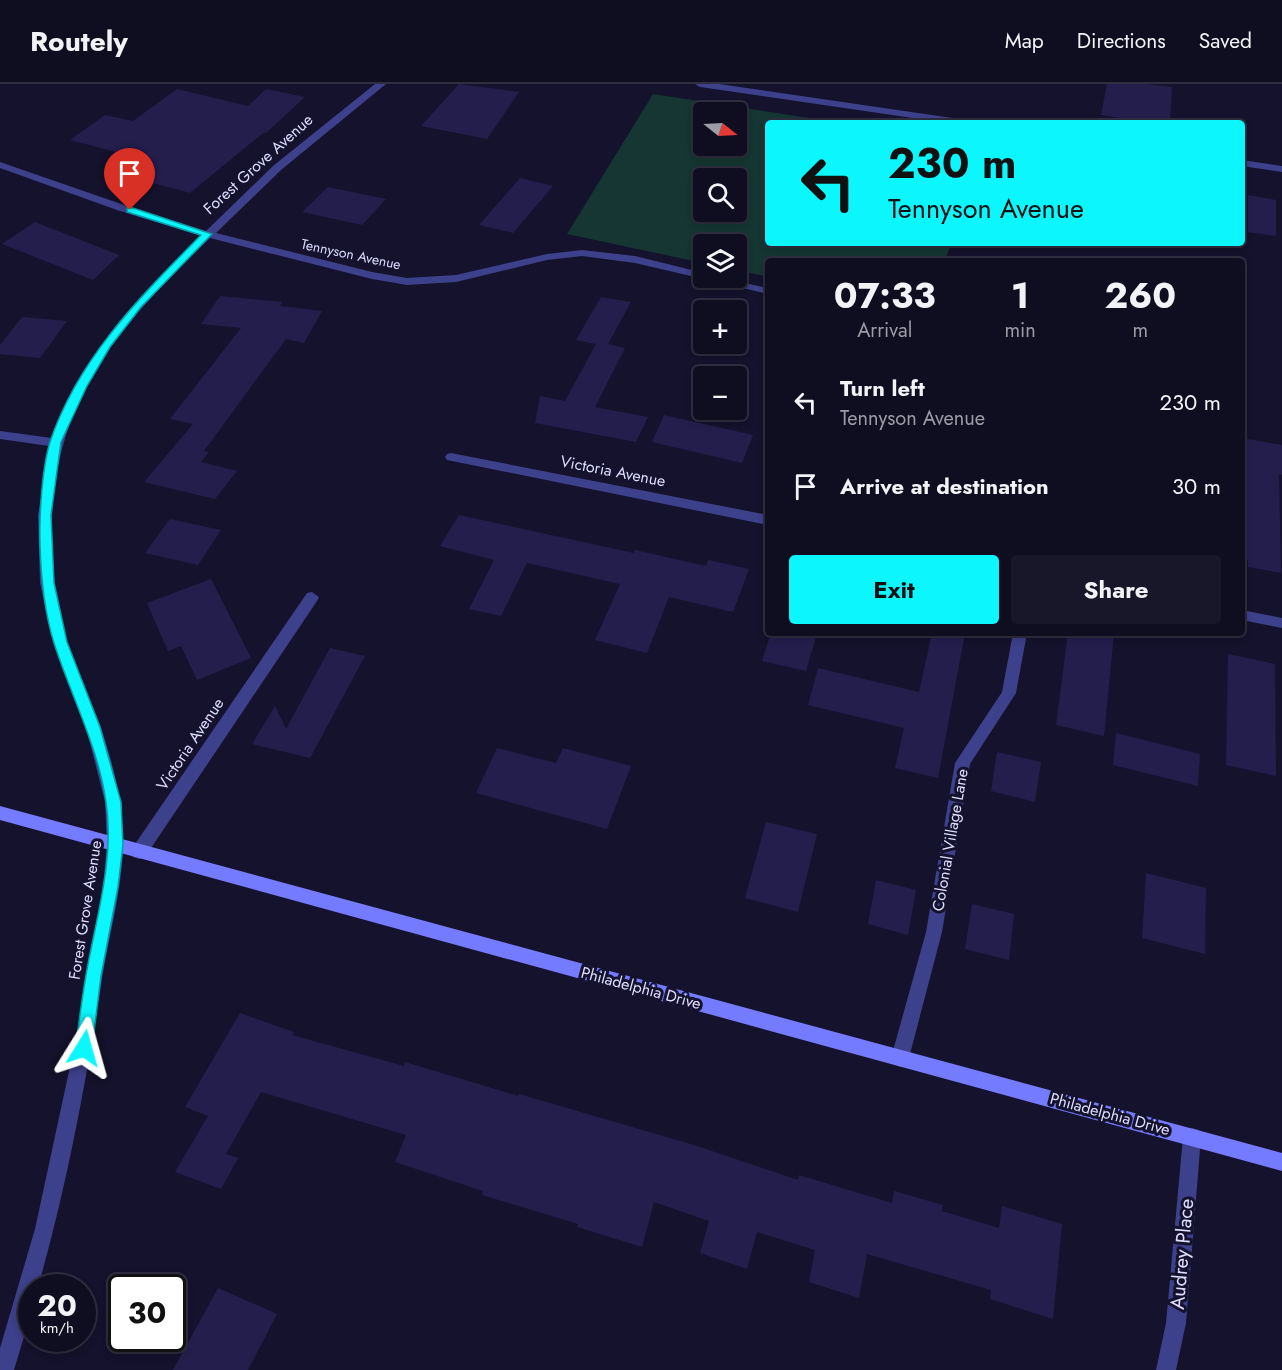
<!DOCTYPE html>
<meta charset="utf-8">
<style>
body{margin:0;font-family:Jost,sans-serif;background:#18172a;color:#f1f3f6;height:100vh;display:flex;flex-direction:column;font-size:22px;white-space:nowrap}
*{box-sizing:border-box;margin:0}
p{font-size:20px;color:#9b9ca5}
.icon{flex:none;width:33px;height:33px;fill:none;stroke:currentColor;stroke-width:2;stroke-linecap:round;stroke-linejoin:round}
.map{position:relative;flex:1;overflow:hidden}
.details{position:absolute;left:765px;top:174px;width:480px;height:378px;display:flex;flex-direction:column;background:#0f0e21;border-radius:6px;box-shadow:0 3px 9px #0003,0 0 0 2px #2f2e3f}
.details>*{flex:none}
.guide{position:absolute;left:765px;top:36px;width:480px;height:126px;border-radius:6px;box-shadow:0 3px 9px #0003,0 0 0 2px #2f2e3f;background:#0bf6fd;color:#111;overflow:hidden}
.needle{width:39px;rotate:108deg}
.controls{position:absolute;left:693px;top:18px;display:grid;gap:12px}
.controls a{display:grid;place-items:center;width:54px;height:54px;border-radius:6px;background:#0f0e21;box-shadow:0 3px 9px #0003,0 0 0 2px #2f2e3f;font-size:30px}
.speed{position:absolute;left:18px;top:1190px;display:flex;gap:12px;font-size:30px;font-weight:700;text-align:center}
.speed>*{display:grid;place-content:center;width:78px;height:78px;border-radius:50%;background:#0f0e21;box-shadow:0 3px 9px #0003,0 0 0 2px #2f2e3f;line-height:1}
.speed small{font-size:15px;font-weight:400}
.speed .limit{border:3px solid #111;border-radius:9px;background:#fff;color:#111}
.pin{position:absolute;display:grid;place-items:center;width:51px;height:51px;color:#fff;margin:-62px -26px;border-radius:50% 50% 50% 0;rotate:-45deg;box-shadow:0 0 6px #0007}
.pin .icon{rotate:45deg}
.me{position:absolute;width:66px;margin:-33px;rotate:8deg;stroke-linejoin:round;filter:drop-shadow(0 0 4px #0008)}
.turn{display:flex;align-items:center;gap:21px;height:126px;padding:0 24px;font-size:27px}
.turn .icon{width:78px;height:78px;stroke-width:2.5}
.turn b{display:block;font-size:42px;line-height:51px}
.eta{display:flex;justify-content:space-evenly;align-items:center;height:102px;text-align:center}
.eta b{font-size:36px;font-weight:700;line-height:42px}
.button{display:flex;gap:12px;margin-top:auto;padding:12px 24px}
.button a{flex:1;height:69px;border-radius:6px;background:#0bf6fd;color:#111;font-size:24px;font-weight:700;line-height:69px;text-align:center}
.button a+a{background:#18172a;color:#f1f3f6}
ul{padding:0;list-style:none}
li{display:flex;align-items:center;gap:18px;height:84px;padding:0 24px}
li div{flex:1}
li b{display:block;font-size:22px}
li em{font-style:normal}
header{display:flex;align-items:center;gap:36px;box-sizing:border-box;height:84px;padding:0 30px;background:#0f0e21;border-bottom:2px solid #2f2e3f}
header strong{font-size:28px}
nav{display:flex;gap:33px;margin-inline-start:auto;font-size:21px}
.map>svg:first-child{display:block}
</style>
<header>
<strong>Routely</strong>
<nav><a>Map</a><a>Directions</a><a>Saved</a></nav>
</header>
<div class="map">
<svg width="1282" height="1286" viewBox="0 0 1282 1286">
<rect width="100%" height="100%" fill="#14122c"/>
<!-- green -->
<path fill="#153632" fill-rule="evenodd" d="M 653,10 L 842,39 L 768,39 L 768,159 L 951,159 L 945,177 L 768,177 L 768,193 L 737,186 L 736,160 L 704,160 L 703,179 L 567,150 ZM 704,28 L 736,28 L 736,62 L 704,62 ZM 736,94 L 736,128 L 704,128 L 704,94 Z"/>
<!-- building -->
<g fill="#241e4d">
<polygon points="459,0 519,8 487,55 421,42"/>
<polygon points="1107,0 1146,0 1172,3 1170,39 1152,39 1101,31"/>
<polygon points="177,5 248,22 266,5 305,13 266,49 263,49 190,109 131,93 151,77 70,56 105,31 133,37"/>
<polygon points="520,94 553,102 513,149 479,141"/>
<polygon points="328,103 386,115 362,141 302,128"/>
<polygon points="1248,111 1276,116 1276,152 1248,148"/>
<polygon points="35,138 119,171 93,196 2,160"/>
<polygon points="220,212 282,218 280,222 322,227 304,259 286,255 204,367 209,368 201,378 237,387 215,415 144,398 193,340 170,335 241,244 201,240"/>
<polygon points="601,213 631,218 608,260 625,264 595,323 648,333 636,358 535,339 540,312 565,317 596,260 576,256"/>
<polygon points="22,233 67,237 40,274 0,270 0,261"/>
<polygon points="664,331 753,351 742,379 652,358"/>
<polygon points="1242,354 1282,361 1282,391 1279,390 1281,489 1248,483 1248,476 1242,475"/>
<polygon points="459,431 634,469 635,466 706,482 708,476 749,485 733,528 669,513 647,569 595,556 620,500 527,479 501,532 469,525 494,476 440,462"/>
<polygon points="170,435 221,446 198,481 145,469"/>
<polygon points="211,495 251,574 197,596 181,562 168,567 147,519"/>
<polygon points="771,549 817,549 806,587 762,577"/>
<polygon points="932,549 965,549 938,694 895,684 904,644 808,621 818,584 919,608"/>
<polygon points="1068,549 1114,549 1104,652 1056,641"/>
<polygon points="330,564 365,572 310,674 252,660 275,622 286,645"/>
<polygon points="1228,570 1275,580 1276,692 1226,681"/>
<polygon points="1116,649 1200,670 1198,702 1113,681"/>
<polygon points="497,664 556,679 563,664 631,682 607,745 476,709"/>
<polygon points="997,668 1041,678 1035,718 991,707"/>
<polygon points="766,738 817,750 798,828 745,814"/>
<polygon points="1146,789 1206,804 1205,870 1142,854"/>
<polygon points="876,796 916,806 908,851 868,840"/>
<polygon points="972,820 1014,830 1009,876 965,865"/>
<polygon points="240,929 294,948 292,951 404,982 405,978 518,1012 519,1010 694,1061 798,1096 799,1091 892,1119 894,1107 943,1121 942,1127 999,1144 1002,1122 1062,1140 1053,1235 990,1215 991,1206 867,1170 859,1214 809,1198 815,1166 757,1148 747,1185 700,1169 709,1137 654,1118 642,1163 577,1143 578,1140 482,1111 483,1107 395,1078 406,1051 261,1008 226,1070 238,1074 221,1105 175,1088 208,1032 185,1023"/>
<polygon points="218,1204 277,1230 248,1286 173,1286"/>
</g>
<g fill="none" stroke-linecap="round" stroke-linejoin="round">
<!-- lane -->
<g fill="#3d408a" fill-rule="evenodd">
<polygon points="312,508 319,513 317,517 145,773 139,775 133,773 131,768 133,763 307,509"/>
<polygon points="1013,549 1027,549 1016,609 970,680 942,848 909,974 906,980 900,983 894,980 891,974 926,848 955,679 1002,608"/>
</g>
<!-- street -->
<g fill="#3d408a" fill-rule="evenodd">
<path d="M 375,0 L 386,0 L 281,86 L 216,149 L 372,188 L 407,194 L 456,191 L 547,170 L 582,166 L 635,172 L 704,189 L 704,194 L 722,194 L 768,204 L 768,210 L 635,179 L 582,172 L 547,176 L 456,198 L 407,201 L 372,195 L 210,154 C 165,198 118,244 88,300 C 45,377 43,474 67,557 C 75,586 90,613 100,641 C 113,679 124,721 123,762 C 122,807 109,851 102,895 C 86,998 67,1102 38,1203 L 32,1203 L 32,1226 L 14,1286 L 0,1286 L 0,1264 L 35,1145 L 74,964 L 103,803 L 107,761 L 105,718 L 86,643 L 53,558 L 40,499 L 38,431 L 49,362 L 0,355 L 0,347 L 52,354 C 60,336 66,316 76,299 C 109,243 154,197 201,152 L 117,126 L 0,84 L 0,78 L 124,121 L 206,147 L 273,82 Z"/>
<polygon points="695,0 719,0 966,36 971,39 947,39 700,3"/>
<polygon points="1242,76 1282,82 1282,88 1242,82"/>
<polygon points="451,369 768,431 768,441 447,376 445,373 447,370"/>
<polygon points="1242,526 1282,534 1282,544 1242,536"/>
<polygon points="1192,1044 1199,1046 1201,1053 1186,1239 1176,1286 1156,1286 1166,1239 1183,1053 1185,1046"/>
</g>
<!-- secondary -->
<polygon fill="#757bfe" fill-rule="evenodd" points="0,722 1282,1069 1282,1087 0,736"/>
</g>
<!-- route -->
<path fill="#0bf6fd" stroke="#07a0a4" stroke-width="1.5" d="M 127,124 L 133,124 L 212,150 L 141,223 L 110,263 L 87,302 L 61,358 L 51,431 L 54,499 L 67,558 L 100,643 L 121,718 L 123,761 L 118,803 L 101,892 L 92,964 L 89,970 L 84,972 L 78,970 L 75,964 C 80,934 83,904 89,875 C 99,824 114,770 106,718 C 98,662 71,612 54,559 C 44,527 41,494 40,461 C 39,433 42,384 50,358 C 78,274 141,212 201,151 L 127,128 Z"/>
<g text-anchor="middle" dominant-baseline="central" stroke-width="6" stroke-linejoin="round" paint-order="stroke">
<!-- far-street labels -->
<g font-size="14" fill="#deddff" stroke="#14122c">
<text transform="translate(351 170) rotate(12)">Tennyson Avenue</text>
</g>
<!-- street labels -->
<g font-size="16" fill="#deddff" stroke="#14122c">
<text transform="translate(258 80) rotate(-42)">Forest Grove Avenue</text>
<text transform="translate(613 387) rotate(11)">Victoria Avenue</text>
<text transform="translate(190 660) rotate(-56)">Victoria Avenue</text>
<text transform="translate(950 756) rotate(-80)">Colonial Village Lane</text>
<text transform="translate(85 826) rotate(-81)">Forest Grove Avenue</text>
<text transform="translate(641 904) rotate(15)">Philadelphia Drive</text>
<text transform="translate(1110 1030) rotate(15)">Philadelphia Drive</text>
</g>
<!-- near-street labels -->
<g font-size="20" fill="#deddff" stroke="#14122c">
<text transform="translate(1182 1170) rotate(-85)">Audrey Place</text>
</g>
</g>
</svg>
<div class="controls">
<a><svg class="needle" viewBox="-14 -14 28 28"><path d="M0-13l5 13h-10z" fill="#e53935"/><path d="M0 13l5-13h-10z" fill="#9b9ca5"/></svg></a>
<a><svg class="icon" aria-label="search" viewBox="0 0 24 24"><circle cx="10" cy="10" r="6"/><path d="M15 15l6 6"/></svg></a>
<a><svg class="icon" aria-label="layers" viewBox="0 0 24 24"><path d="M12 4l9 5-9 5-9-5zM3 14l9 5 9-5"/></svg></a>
<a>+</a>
<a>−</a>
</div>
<div class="speed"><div>20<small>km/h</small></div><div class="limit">30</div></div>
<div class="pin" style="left:130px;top:126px;background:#d93025"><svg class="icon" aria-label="arrive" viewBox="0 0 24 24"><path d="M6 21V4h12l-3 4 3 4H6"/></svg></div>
<svg class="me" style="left:84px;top:964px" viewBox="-20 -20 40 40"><path d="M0-17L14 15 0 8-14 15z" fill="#0bf6fd" stroke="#fff" stroke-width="4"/></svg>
<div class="guide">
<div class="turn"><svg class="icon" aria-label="left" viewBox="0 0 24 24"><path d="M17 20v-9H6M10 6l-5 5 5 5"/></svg><div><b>230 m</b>Tennyson Avenue</div></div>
</div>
<section class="details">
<div class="eta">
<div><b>07:33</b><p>Arrival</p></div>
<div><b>1</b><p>min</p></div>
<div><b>260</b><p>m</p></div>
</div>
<ul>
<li><svg class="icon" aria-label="left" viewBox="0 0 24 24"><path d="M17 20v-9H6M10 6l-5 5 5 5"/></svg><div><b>Turn left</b><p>Tennyson Avenue</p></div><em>230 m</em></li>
<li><svg class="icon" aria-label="arrive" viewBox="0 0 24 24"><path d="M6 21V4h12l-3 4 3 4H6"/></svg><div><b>Arrive at destination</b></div><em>30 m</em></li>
</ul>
<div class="button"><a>Exit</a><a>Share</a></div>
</section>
</div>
